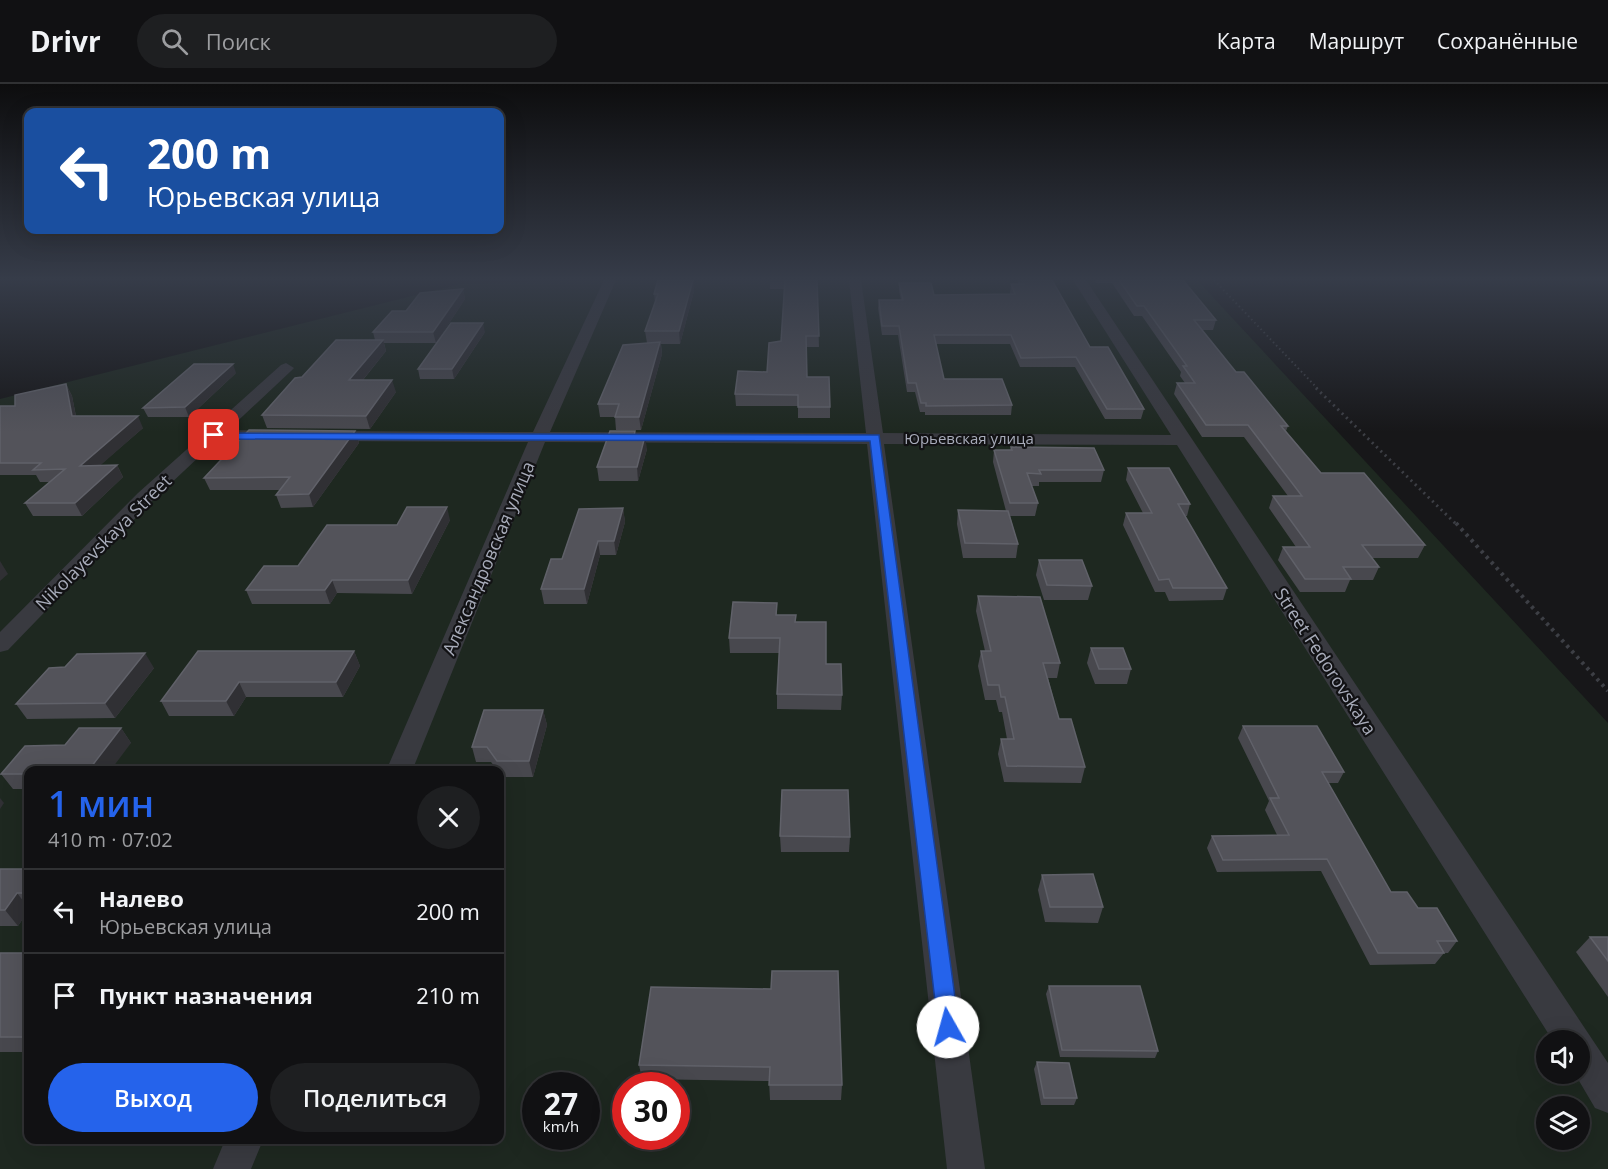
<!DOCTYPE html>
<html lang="ru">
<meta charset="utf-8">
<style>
body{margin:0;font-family:"Open Sans",sans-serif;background:#1e1f21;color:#f1f3f6;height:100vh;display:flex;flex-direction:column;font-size:22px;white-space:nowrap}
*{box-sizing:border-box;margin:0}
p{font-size:20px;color:#9c9da0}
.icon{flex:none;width:33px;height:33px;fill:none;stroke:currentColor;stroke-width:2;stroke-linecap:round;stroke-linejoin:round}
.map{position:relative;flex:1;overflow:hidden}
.drawer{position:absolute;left:24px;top:682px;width:480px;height:378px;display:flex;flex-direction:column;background:#111113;border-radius:12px;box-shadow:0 6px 24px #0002,0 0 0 2px #303133}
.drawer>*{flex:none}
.top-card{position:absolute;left:24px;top:24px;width:480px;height:126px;border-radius:12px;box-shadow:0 6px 24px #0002,0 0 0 2px #303133;background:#1a4fa0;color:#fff;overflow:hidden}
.buttons{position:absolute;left:1536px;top:946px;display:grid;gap:12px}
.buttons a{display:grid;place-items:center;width:54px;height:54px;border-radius:50%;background:#111113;box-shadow:0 6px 24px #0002,0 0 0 2px #303133;font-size:30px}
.speed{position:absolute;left:522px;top:988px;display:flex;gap:12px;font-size:30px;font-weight:700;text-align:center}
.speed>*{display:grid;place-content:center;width:78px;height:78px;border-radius:50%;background:#111113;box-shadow:0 6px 24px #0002,0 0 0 2px #303133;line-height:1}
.speed small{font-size:15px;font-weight:400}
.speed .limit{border:9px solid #d22;background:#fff;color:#111}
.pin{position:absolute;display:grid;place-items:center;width:51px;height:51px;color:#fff;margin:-26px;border-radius:12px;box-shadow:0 3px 9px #0006}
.me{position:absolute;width:66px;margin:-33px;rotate:353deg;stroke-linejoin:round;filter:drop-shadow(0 0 4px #0008)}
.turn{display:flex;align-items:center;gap:21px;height:126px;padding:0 24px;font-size:27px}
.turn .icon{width:78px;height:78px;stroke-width:2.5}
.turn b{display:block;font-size:42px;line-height:51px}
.round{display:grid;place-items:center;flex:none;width:63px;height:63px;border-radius:32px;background:#1e1f21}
.overview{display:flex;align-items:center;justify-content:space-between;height:102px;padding:0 24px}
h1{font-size:36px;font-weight:600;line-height:45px;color:#2563eb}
.cta{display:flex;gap:12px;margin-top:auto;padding:12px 24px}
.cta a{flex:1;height:69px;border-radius:36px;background:#2563eb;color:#fff;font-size:24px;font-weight:600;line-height:69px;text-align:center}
.cta a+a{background:#1e1f21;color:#f1f3f6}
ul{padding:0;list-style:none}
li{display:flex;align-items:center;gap:18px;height:84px;padding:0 24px;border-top:2px solid #303133}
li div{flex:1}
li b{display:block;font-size:22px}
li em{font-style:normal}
header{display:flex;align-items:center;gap:36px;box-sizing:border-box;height:84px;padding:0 30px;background:#111113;border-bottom:2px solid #303133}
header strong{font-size:28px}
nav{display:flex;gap:33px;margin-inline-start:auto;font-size:21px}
.search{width:420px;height:54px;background:#1e1f21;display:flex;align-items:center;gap:15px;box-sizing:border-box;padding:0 21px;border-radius:33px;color:#9c9da0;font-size:22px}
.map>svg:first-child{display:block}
</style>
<header>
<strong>Drivr</strong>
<div class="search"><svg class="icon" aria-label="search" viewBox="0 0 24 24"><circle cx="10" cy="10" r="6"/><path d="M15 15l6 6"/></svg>Поиск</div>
<nav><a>Карта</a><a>Маршрут</a><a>Сохранённые</a></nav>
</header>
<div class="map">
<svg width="1608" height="1085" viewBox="0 0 1608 1085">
<rect width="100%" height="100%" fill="#171719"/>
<!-- green -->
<path fill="#1e2820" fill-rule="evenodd" d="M 598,196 L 1197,196 L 1608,639 L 1608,1085 L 0,1085 L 0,315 L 460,200 ZM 28,687 L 500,687 L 500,1056 L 28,1056 ZM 1546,957 L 1580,957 L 1580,990 L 1546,990 ZM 536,1002 L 586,1002 L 586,1053 L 536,1053 ZM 626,1002 L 676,1002 L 676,1053 L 626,1053 ZM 1546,1023 L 1580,1023 L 1580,1056 L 1546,1056 Z"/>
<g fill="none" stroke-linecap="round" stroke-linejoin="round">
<!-- path-far2 -->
<polyline stroke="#3d3f45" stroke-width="2" stroke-dasharray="1.5 3" stroke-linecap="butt" points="1214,196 1318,305"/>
<!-- path-far1 -->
<polyline stroke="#3d3f45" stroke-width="3" stroke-dasharray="2 4" stroke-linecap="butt" points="1316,304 1457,441"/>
<!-- path -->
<polyline stroke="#3d3f45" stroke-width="4" stroke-dasharray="3 4.5" stroke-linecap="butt" points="1456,439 1608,607"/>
<!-- street -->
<g fill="#393a40" fill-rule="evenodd">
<polygon points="604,196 616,196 550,348 866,349 849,196 861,196 883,349 1171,351 1073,196 1086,196 1608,979 1608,1029 1595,1024 1575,990 1580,990 1580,957 1553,957 1177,361 884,360 985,1085 947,1085 867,360 545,358 412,687 386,687 528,358 327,357 319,352 327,347 533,348"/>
<polygon points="286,279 294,284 291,287 228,346 276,347 284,352 282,356 217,356 152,417 8,566 0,568 0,548 138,409 281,281"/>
<polygon points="225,1056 263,1056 251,1085 213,1085"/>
</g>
</g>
<!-- wall -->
<g fill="#48484e">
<polygon points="770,196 817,196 819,263 806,263 807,293 830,323 830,334 798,334 798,322 736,322 735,310 767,288 781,257 784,205 770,205"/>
<polygon points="1017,196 1052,196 1090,263 1144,325 1141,335 1105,335 1075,283 1020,283 1010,260 936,260 944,295 1012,321 1011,331 925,331 925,328 920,328 915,308 907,308 898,251 882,251 878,224 879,216 901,216 899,207 899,199 934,211 1010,210 1010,209 1011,200 1019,200"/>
<polygon points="1095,196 1183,196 1216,236 1213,246 1202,246 1236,288 1288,342 1286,347 1321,389 1425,461 1418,474 1372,474 1379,483 1373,496 1350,496 1345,508 1300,508 1278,476 1283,463 1296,463 1269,424 1273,412 1288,412 1244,353 1202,353 1174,310 1177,299 1185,299 1180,292 1181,288 1142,232 1134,232 1112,199 1096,199"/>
<polygon points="463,205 465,215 436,259 384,259 386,267 363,296 396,308 370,345 267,344 262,331 375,256 373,248 406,227"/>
<polygon points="694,207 680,260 661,260 662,270 641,346 616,346 615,333 600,333 598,320 647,259 645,247 655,219 654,210"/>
<polygon points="485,248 454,295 420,295 418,285"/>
<polygon points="236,289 189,333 148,333 143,324"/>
<polygon points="66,300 72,312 76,332 143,344 100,381 117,381 123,393 82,432 33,432 25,419 51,398 40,398 36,391 0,391 0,322 15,322"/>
<polygon points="355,347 359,359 313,423 281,424 276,411 280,406 210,406 204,394"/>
<polygon points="636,352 647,365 638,397 599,397 597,383"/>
<polygon points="1011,363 1104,386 1101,398 1039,398 1039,402 1031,402 1038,419 1035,432 1010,432 1018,460 1016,474 963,474 957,440 958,426 1006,427 993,378 994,366 1010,366"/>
<polygon points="1128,384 1190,420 1187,432 1185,432 1227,504 1223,516 1169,517 1165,508 1155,508 1123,441 1126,429 1143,429 1126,396"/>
<polygon points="623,424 625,438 616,471 600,471 587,520 544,520 541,505 562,475"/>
<polygon points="450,436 412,510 337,509 330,520 252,520 246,506 298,482 397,441"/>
<polygon points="1039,476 1092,502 1088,516 1044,516 1036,491"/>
<polygon points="978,512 1060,579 1057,594 1048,594 1059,635 1085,683 1081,699 1004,698 998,670 1001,655 1007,655 1002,628 999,628 996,616 985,616 978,582 981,567 985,567 976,527"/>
<polygon points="777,519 777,531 796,538 826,580 842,611 841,626 777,625 777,610 779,569 730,569 729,554"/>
<polygon points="1091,564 1131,585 1127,600 1095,600 1087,579"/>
<polygon points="354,567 360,582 343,613 246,613 234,632 169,632 161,617"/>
<polygon points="65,583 154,584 115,634 27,635 16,620"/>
<polygon points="543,626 547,641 533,693 502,693 500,690 500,687 498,687 491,678 476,678 472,663"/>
<polygon points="1243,642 1344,688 1338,699 1328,699 1391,808 1418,824 1457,857 1448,869 1444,869 1435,880 1370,881 1321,787 1217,788 1207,764 1212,752 1277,751 1265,726 1269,717 1238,654"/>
<polygon points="121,644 131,659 28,687 28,705 13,705 1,690 65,661"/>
<polygon points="780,752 850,753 849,768 781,768"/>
<polygon points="0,785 28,785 28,827 18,842 0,842"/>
<polygon points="1042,791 1103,823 1098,839 1045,838 1038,806"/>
<polygon points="1590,853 1608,853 1608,913 1576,868"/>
<rect x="0" y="869" width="28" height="99"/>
<polygon points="1049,902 1158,967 1155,974 1060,973 1046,910"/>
<polygon points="651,903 842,1001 841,1016 770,1016 769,997 642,995 639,981"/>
<polygon points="1037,978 1077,1014 1074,1021 1041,1021 1034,985"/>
</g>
<!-- shaded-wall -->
<g fill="#303034">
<polygon points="693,196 694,196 694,207 680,260 679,247"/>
<polygon points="463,205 465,215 436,259 433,248"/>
<polygon points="483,239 485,248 454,295 452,285"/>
<polygon points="383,256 386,267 353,308 349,296"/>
<polygon points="660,258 662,270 641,346 639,333"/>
<polygon points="233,280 236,289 189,333 185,323"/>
<polygon points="392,296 396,308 370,345 366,332"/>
<polygon points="66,300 72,312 78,343 72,332"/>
<polygon points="138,332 143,344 86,394 80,382"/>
<polygon points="355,347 359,359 313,423 309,410"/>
<polygon points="645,352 647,365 638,397 637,383"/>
<polygon points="117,381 123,393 82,432 75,419"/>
<polygon points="447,423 450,436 412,510 408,496"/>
<polygon points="623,424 625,438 616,471 614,457"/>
<polygon points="598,457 600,471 587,520 584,505"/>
<polygon points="0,477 8,490 0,497"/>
<polygon points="332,496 337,509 330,520 325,506"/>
<polygon points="354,567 360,582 343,613 336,598"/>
<polygon points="145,569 154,584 115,634 105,619"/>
<polygon points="239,598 246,613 234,632 226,617"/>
<polygon points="543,626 547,641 533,693 529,677"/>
<polygon points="121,644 131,659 110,687 88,687"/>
<polygon points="0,714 4,719 0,725"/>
<polygon points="500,751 504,764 500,777"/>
<polygon points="17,809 28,823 28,827 18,842 5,826"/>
<polygon points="500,809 504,823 500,840"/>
</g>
<!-- building -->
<g fill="#53535a" stroke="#606169" stroke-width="1.5">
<polygon points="658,196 693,196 679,247 645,247 658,210 654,210"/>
<polygon points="785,196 817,196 819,252 806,252 807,293 829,293 830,323 798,323 798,311 735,310 738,287 767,288 769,259 781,257"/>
<polygon points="1022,196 1052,196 1090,263 1108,263 1144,325 1107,325 1076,273 1021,274 1011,251 934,251 944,295 1002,295 1012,321 926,322 926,319 921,319 916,299 908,299 899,242 882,242 879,216 903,216 899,199 931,199 934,211 1015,210 1011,200 1024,200"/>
<polygon points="1119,196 1183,196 1216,236 1194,236 1236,288 1244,288 1288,342 1281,342 1321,389 1364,389 1425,461 1362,461 1379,483 1343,483 1351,495 1305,495 1283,463 1310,463 1273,412 1302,412 1248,341 1206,341 1177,299 1195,299 1183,282 1187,282 1144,222 1137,222"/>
<polygon points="463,205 433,248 373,248 392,227 406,227 420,209"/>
<polygon points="451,239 483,239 452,285 418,285"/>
<polygon points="336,256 383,256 349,296 392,296 366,332 262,331 295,294 302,293"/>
<polygon points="660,258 639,333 615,333 619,320 598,320 623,261"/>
<polygon points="194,280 233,280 185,323 143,324"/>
<polygon points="66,300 72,332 138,332 80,382 117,381 75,419 25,419 65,385 33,386 41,379 0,379 0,322 15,322 15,311"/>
<polygon points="249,346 355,347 309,410 276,411 290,393 204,394"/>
<polygon points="610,347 635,347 634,352 645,352 637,383 597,383"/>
<polygon points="1011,363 1094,364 1104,386 1039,386 1041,390 1027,389 1038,419 1010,419 994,366 1012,366"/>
<polygon points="1128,384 1169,384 1190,420 1178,420 1227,504 1173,504 1169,495 1159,496 1126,429 1152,429"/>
<polygon points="407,423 447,423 408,496 332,496 325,506 246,506 264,482 298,482 327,441 397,441"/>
<polygon points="623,424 614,457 598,457 584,505 541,505 551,475 562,475 579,425"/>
<polygon points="958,426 1008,427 1018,460 965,459"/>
<polygon points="1039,476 1082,476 1092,502 1047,501"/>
<polygon points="978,512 1040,513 1060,579 1043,579 1059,635 1071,635 1085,683 1007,682 1001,655 1014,655 1005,613 1001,613 999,601 988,601 981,567 991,567"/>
<polygon points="733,518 777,519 776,531 796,531 795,538 826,538 826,580 841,580 842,611 777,610 780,554 729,554"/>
<polygon points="1091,564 1123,564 1131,585 1099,585"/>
<polygon points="198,567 354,567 336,598 239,598 226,617 161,617"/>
<polygon points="145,569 105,619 16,620 49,584 65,583 77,570"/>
<polygon points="484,626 543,626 529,677 497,677 487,663 472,663"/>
<polygon points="1243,642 1317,642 1344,688 1322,688 1391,808 1407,808 1418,824 1437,824 1457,857 1437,857 1444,869 1378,869 1327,775 1223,776 1212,752 1289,751 1270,714 1279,714"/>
<polygon points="79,644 121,644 88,687 28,687 28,690 1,690 25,662 65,661"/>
<polygon points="782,706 848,706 850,753 780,752"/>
<polygon points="0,785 28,785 28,809 17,809 5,826 0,826"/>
<polygon points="1093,790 1103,823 1050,823 1042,791"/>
<polygon points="1590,853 1608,853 1608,877"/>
<rect x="0" y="869" width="28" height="84"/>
<polygon points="772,887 838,887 842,1001 769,1001 770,983 639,981 651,903 771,905"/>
<polygon points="1049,902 1140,902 1158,967 1062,966"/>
<polygon points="1037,978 1069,979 1077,1014 1044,1014"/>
</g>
<!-- sky -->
<linearGradient id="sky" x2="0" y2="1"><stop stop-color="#0d0d0e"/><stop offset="0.56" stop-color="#363c49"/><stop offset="1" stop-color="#363c49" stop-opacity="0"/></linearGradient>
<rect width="1608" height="348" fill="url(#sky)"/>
<!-- route -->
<polygon fill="#2563eb" stroke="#184099" stroke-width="1.5" points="211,349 879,351 959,943 956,950 948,952 941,950 938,943 870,357 214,355 211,354"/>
<g text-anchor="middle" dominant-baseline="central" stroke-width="4.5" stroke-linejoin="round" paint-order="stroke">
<!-- far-street labels -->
<g font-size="15" fill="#a8acba" stroke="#121214">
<text x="969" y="354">Юрьевская улица</text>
</g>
<!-- street labels -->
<g font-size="18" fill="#a8acba" stroke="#121214">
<text transform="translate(103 458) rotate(-45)">Nikolayevskaya Street</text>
<text transform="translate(488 474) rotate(-67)">Александровская улица</text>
<text transform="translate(1326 577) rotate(57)">Street Fedorovskaya</text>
</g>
</g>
</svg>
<div class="buttons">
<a><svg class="icon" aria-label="sound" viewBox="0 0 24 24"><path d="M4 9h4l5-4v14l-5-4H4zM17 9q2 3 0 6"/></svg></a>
<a><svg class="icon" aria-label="layers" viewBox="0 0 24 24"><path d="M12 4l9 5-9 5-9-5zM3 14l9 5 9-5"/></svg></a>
</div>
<div class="speed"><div>27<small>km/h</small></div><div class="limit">30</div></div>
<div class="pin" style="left:214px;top:351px;background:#d93025"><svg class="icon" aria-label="arrive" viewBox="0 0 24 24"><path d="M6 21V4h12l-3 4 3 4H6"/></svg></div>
<svg class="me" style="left:948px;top:943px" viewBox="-20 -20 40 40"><circle r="19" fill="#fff"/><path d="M0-13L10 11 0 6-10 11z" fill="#2563eb"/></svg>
<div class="top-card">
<div class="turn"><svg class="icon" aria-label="left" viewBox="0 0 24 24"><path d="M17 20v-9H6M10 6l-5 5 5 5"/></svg><div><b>200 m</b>Юрьевская улица</div></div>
</div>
<section class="drawer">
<div class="overview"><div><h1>1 мин</h1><p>410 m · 07:02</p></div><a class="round"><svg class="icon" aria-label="close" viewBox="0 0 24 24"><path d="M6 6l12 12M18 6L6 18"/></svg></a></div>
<ul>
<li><svg class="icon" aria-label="left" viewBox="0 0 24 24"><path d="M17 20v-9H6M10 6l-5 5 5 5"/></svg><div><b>Налево</b><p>Юрьевская улица</p></div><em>200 m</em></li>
<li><svg class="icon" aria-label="arrive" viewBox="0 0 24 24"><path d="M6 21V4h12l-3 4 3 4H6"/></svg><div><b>Пункт назначения</b></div><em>210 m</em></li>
</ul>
<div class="cta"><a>Выход</a><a>Поделиться</a></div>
</section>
</div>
